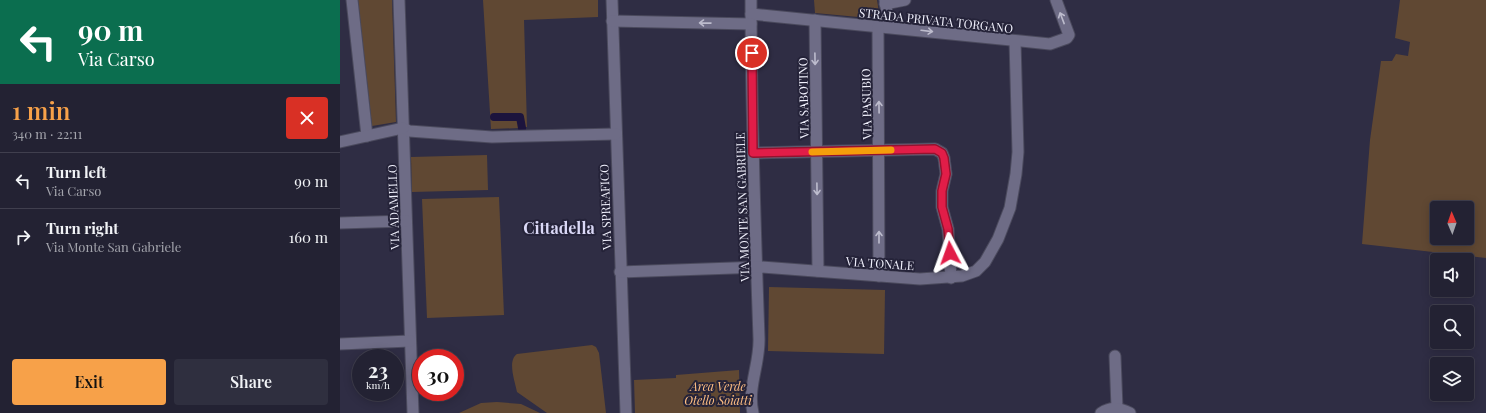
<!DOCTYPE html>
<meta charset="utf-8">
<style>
body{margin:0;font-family:"Playfair Display",serif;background:#2f2f3f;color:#f1f3f6;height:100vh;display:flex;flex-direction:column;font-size:15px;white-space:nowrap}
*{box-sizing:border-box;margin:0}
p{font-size:13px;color:#a3a4ac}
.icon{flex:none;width:22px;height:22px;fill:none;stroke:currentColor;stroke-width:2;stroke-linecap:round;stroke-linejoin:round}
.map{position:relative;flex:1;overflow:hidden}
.sheet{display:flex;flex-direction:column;background:#232233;width:340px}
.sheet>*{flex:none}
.guide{background:#0b6e4f;color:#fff;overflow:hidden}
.needle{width:26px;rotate:358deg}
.tools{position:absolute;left:1090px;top:201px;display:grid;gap:8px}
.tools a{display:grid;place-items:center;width:44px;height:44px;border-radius:4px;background:#232233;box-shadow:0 2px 10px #0003,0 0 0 1px #403f4e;font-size:20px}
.speed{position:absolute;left:12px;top:349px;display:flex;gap:8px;font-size:20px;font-weight:700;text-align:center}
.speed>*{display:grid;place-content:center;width:52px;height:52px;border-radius:50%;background:#232233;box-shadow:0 2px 10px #0003,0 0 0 1px #403f4e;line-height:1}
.speed small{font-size:10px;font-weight:400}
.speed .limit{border:6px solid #d22;background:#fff;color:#111}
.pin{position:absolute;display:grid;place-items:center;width:34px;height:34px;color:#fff;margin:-17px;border:2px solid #fff;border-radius:50%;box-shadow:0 1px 4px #0007}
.me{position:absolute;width:44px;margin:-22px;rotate:356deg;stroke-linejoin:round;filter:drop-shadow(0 0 3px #0008)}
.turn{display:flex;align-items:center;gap:14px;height:84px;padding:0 12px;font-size:18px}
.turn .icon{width:52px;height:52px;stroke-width:2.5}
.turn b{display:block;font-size:28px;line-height:34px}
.round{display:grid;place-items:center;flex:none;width:42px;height:42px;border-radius:4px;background:#2f2f3f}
.headline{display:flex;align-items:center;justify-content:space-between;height:68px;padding:0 12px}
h1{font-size:24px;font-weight:600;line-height:30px;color:#f7a149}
.button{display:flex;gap:8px;margin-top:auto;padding:8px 12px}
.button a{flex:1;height:46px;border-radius:4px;background:#f7a149;color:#111;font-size:16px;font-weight:600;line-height:46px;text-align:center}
.button a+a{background:#2f2f3f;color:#f1f3f6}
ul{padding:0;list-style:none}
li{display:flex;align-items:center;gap:12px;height:56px;padding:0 12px;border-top:1px solid #403f4e}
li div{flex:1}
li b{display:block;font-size:15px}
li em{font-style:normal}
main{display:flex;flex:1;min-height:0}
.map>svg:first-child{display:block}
</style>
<main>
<section class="sheet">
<div class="guide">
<div class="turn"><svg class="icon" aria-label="left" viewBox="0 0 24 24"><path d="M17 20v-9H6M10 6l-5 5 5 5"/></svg><div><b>90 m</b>Via Carso</div></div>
</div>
<div class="headline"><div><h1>1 min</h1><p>340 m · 22:11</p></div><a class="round" style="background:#d93025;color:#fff"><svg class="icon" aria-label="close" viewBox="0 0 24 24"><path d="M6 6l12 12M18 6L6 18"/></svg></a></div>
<ul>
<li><svg class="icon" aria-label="left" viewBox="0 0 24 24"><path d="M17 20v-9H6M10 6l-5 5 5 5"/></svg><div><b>Turn left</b><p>Via Carso</p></div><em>90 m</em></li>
<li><svg class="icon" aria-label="right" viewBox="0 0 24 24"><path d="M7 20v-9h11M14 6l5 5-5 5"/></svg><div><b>Turn right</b><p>Via Monte San Gabriele</p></div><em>160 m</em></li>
</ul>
<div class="button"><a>Exit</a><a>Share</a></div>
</section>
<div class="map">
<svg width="1146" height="413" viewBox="0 0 1146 413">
<rect width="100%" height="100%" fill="#2f2d44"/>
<!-- green -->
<g fill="#604833" fill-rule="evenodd">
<polygon points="18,0 52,0 56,122 32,126"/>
<polygon points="143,0 258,0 258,17 184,20 187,127 184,127 184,118 182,114 161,113 162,120 178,118 179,128 151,129"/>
<polygon points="474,0 537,0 540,19 475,13"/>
<path d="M 1060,0 L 1146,0 L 1146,258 L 1022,244 L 1030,140 L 1041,61 L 1052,61 L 1056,54 L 1068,56 L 1070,42 L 1055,38 ZM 1097,208 L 1127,208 L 1127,238 L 1097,238 Z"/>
<polygon points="147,155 148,190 72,192 71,157"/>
<polygon points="159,197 164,315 87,318 82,199"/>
<polygon points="429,287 545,290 544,354 428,351"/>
<path d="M 252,345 L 256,347 L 259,353 L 266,413 L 207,413 L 177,392 C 175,381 167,361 177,354 Z"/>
<polygon points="399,370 400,413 295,413 294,380 336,378 336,375"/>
<polygon points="157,402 181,404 200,413 119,413 141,403"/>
</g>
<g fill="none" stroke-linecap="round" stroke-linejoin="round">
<!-- canal -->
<polyline stroke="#1c143d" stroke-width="8" points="154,117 180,117 182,128"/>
<defs>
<g id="minor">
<polyline points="12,0 27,136"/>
<polyline points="59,0 73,413"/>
<polyline points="272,0 286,413"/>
<path d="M 411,0 C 411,113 415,226 419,338 C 420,364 407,387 413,413"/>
<polyline points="545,0 549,27"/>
<polyline points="545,4 565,0"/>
<polyline points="411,14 710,44 727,38 729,35 716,0"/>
<polyline points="475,20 478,271"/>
<polyline points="272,21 411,24"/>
<polyline points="538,27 539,276"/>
<polyline points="63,128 69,131 152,137 276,134"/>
<polyline points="0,142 63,128"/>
<polyline points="413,153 595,149 602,153 604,158 606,174 602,191 602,207 608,229 611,278"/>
<polyline points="0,223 66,221"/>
<polyline points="280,272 421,267 580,279 622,276 636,271 645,262 658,239 670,208 676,174 678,152 675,41"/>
<polyline points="0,344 70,341"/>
<polyline points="775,356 777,408"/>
<path d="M 761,413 C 771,406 780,408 790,413"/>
</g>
</defs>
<!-- minor casing -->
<use href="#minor" stroke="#4b4a5d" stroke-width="13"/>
<!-- minor -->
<use href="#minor" stroke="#6e6c86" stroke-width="11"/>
</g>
<!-- one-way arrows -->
<defs><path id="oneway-shaft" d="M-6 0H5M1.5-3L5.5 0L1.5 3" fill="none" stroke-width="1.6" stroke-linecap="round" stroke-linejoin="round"/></defs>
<g stroke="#bdbccd">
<use href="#oneway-shaft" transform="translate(722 18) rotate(-111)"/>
<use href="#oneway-shaft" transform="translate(365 23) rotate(-179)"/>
<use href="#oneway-shaft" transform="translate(587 31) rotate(7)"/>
<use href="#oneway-shaft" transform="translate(475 59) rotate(89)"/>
<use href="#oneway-shaft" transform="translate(539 107) rotate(-91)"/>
<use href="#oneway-shaft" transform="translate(477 189) rotate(89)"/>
<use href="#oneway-shaft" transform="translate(539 237) rotate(-90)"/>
</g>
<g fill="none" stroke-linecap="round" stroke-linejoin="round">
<defs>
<polyline id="route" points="412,53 413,153 595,149 602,153 604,158 606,174 602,191 602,207 608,229 610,253"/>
</defs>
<!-- route casing -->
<use href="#route" stroke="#92132f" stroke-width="10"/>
<!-- route -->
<use href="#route" stroke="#e11d48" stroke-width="7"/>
<!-- slow -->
<polyline stroke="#f59e0b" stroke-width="7" points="472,152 551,150"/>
</g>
<g text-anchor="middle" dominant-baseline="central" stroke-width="4" stroke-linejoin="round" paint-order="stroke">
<!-- street labels -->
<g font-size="12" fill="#f1f1fd" stroke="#252339">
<text transform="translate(596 20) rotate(6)">STRADA PRIVATA TORGANO</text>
<text transform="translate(463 98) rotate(-91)">VIA SABOTINO</text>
<text transform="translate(526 104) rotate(-91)">VIA PASUBIO</text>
<text transform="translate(53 207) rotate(-92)">VIA ADAMELLO</text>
<text transform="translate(265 207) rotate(-92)">VIA SPREAFICO</text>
<text transform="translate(402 207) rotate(-92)">VIA MONTE SAN GABRIELE</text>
<text transform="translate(540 263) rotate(4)">VIA TONALE</text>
</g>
<!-- park labels -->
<g font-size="12" font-style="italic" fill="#febe83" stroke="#252339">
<text x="378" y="386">Area Verde<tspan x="378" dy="14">Otello Soiatti</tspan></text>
</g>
<!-- district labels -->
<g font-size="16" font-weight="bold" fill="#dad8f6" stroke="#252339">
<text x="219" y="227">Cittadella</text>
</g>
</g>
</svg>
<div class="tools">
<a><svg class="needle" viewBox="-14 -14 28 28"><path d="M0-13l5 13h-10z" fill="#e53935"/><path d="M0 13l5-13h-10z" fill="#a3a4ac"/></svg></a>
<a><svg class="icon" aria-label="sound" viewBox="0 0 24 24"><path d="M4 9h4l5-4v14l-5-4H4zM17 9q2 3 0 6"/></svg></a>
<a><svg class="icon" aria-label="search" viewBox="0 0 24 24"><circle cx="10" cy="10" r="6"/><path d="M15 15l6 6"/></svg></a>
<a><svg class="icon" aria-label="layers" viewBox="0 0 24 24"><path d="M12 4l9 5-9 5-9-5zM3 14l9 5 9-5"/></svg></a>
</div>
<div class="speed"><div>23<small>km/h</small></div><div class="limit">30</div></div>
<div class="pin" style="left:412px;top:53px;background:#d93025"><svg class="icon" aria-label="arrive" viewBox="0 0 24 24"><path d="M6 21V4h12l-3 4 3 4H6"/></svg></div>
<svg class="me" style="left:610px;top:253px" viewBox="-20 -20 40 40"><path d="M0-17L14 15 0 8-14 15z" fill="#e11d48" stroke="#fff" stroke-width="4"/></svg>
</div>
</main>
